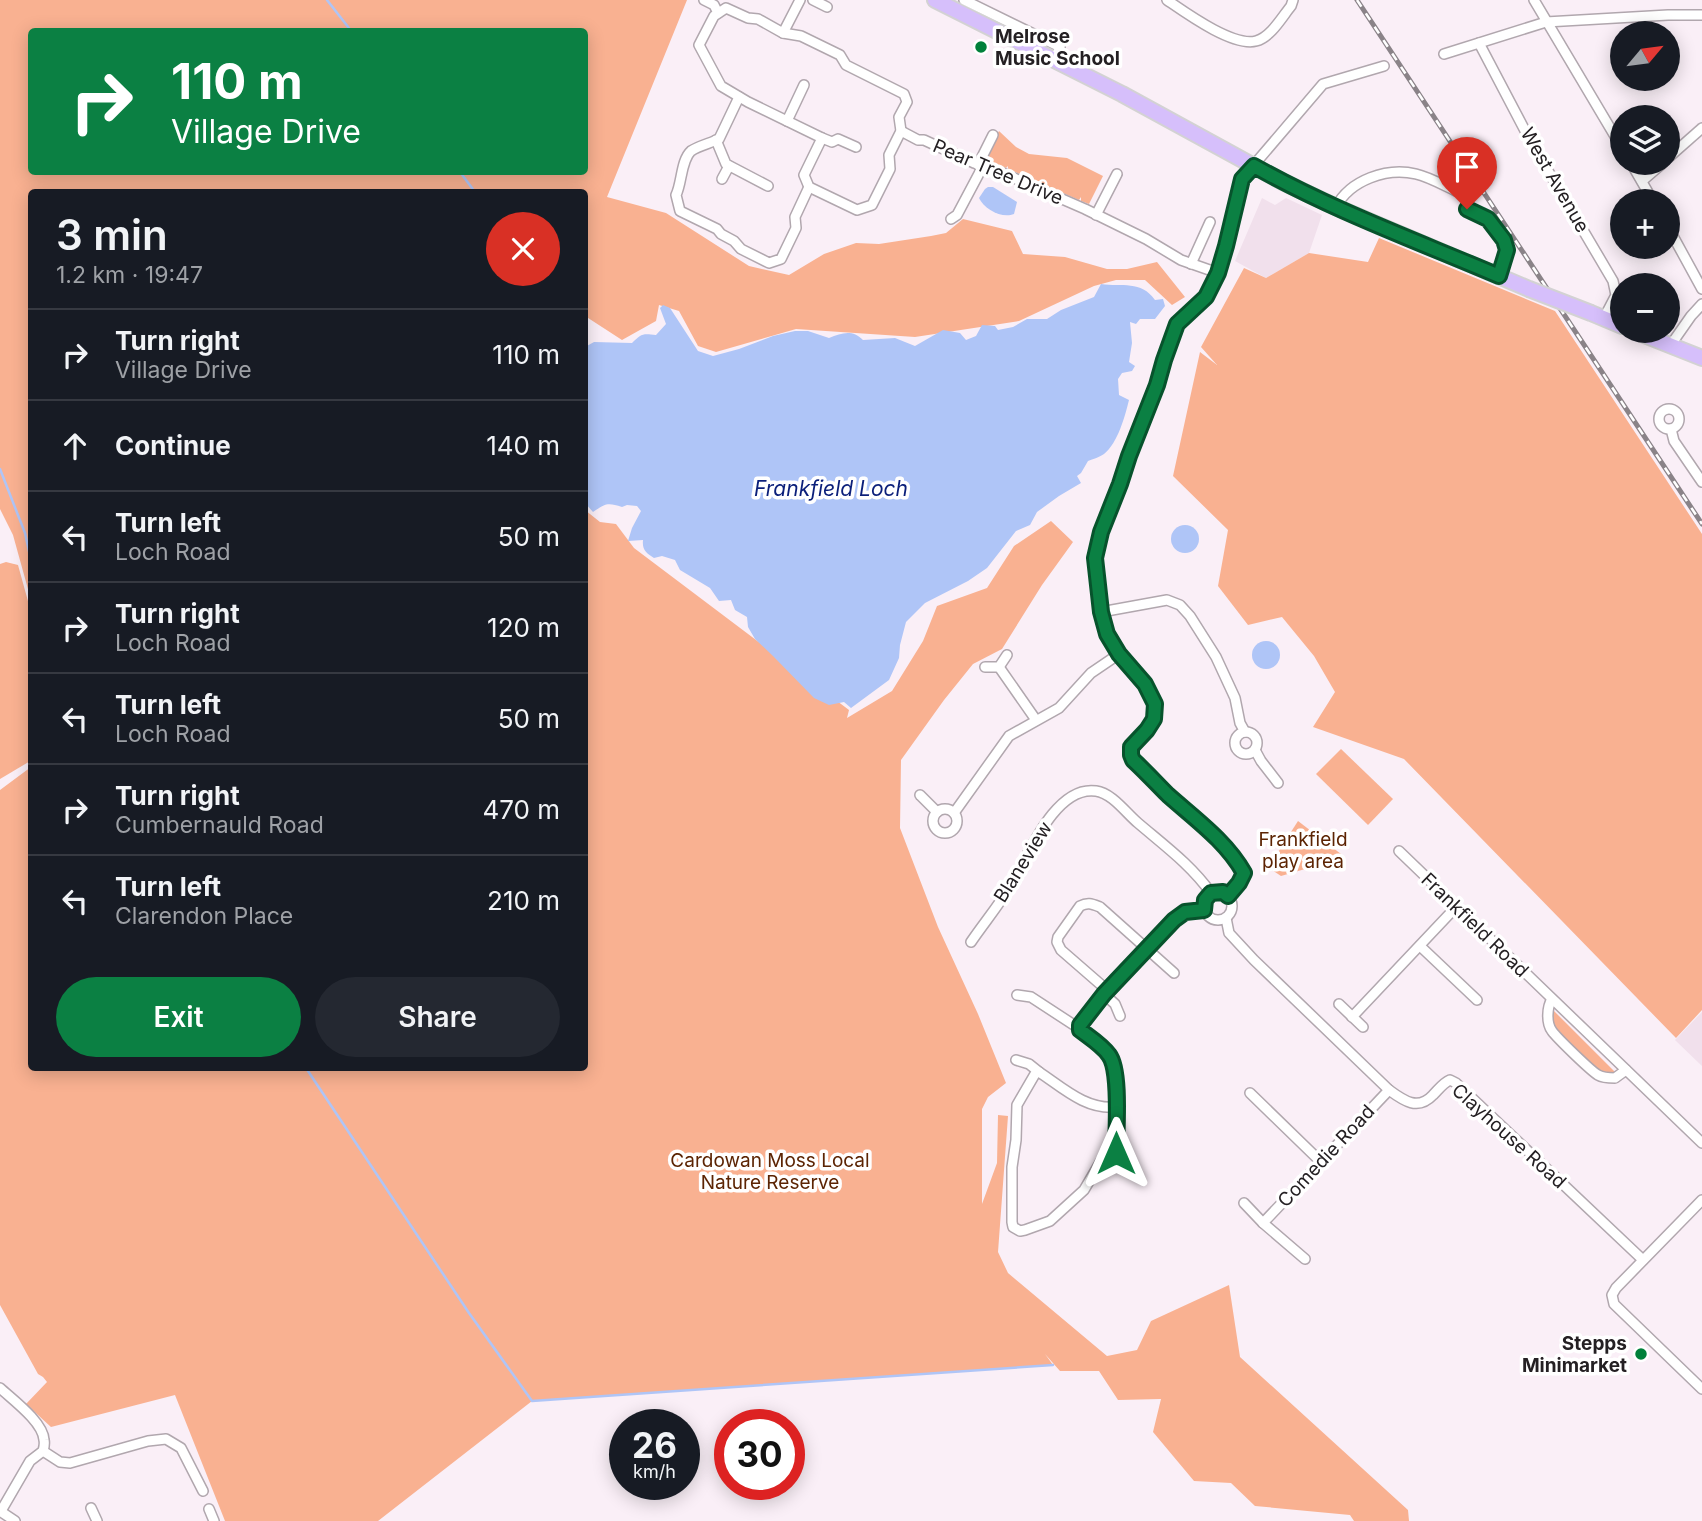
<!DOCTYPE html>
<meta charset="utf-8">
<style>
body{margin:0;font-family:Inter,sans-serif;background:#242831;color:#f1f3f6;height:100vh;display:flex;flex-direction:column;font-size:26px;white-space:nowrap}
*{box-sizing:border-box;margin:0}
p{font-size:23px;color:#9ea1a6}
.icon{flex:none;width:38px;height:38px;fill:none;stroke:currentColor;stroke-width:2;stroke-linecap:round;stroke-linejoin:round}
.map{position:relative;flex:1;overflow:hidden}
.details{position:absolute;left:28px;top:189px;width:560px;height:882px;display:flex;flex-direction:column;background:#171b24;border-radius:7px;box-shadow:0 4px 18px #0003}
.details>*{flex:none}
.banner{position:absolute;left:28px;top:28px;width:560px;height:147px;border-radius:7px;box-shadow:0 4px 18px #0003;background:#0b8043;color:#fff;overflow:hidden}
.needle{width:46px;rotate:61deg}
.buttons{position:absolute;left:1610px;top:21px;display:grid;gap:14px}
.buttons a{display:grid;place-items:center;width:70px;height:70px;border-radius:50%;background:#171b24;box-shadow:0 4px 18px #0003;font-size:35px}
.speed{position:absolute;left:609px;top:1409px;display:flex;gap:14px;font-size:35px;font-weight:700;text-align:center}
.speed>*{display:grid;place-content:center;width:91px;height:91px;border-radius:50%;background:#171b24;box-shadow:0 4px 18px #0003;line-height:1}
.speed small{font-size:18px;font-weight:400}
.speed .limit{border:10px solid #d22;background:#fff;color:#111}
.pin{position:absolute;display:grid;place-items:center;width:60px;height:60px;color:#fff;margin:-72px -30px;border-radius:50% 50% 50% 0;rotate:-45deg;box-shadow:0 0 7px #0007}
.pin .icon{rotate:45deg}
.me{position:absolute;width:77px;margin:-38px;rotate:0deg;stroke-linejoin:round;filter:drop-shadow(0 0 5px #0008)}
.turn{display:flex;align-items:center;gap:24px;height:147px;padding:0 28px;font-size:32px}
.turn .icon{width:91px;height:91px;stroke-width:2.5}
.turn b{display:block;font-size:49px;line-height:60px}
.round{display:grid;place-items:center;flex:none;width:74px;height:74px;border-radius:37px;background:#242831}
.overview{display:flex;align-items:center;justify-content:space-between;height:119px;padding:0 28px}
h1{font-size:42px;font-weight:600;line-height:52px}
.primary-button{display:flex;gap:14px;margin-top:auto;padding:14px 28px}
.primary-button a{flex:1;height:80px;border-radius:42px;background:#0b8043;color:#fff;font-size:28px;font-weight:600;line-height:80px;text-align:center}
.primary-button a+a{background:#242831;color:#f1f3f6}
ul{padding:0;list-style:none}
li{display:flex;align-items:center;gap:21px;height:91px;padding:0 28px;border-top:2px solid #363941}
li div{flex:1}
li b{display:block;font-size:26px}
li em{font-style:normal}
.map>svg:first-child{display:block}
</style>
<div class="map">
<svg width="1702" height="1521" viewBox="0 0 1702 1521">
<rect width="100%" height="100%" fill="#faeff7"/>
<!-- built -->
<g fill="#f1e0ec">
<polygon points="1262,198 1275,205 1286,198 1322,215 1309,253 1266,278 1235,261"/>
<polygon points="1702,1012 1702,1066 1675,1040"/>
</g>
<!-- green -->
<g fill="#f9b191" fill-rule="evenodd">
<path d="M 0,0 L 687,0 L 607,197 L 666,213 L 749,266 L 789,275 L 824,254 L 856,243 L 879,244 L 931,236 L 946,233 L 963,219 L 1012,231 L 1023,254 L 1065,257 L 1107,269 L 1127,269 L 1157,262 L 1185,297 L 1172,305 L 1145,280 L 1116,280 L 1094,286 L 1019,321 L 915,337 L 796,329 L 716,352 L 698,346 L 679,311 L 659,305 L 656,321 L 622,340 L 585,316 L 584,192 L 32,192 L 31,600 L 13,535 L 0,509 ZM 32,32 L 584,32 L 584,172 L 32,172 Z"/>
<polygon points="999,131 1016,147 1029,154 1067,158 1103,176 1089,204 1081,201 1081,197 1079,200 1008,169 1008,166 1006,168 984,159"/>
<polygon points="1379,238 1555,311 1702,534 1702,1010 1676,1038 1404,759 1313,727 1335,692 1314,656 1282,617 1248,625 1218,586 1228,530 1173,476 1200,352 1217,365 1201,347 1244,268 1266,278 1309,253 1368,262"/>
<polygon points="585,510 600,522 616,524 634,548 849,710 847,718 892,691 923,641 937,606 987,588 1014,546 1051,521 1073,542 1042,585 1002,649 973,664 944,700 901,760 900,828 938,927 978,1014 1006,1083 988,1097 982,1109 982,1204 997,1163 998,1115 1008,1116 998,1252 1008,1273 1107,1356 1137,1350 1151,1321 1229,1285 1240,1357 1408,1510 1409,1521 1354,1521 1350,1515 1255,1506 1231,1483 1194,1481 1153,1432 1161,1399 1118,1400 1099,1371 1060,1371 1045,1354 1053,1365 532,1401 378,1521 225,1521 175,1395 51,1427 26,1404 47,1382 43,1377 38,1374 0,1305 0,790 31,767 32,1068 584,1068"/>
<polygon points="6,562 18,565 31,612 32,760 0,779 0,564"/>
<polygon points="1341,749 1393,799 1368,825 1316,774"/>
<polygon points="1298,821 1341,854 1336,860 1281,876 1272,870 1275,857"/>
<polygon points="1554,1011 1615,1072 1610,1075 1597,1072 1553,1029 1550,1013"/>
</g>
<!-- water -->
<g fill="#afc5f7">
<path d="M 988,187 L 993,187 L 1017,202 L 1014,214 C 1002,219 984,209 979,198 L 985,189 Z"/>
<path d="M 1101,284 C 1122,287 1141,280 1155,300 L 1163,299 L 1165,306 L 1155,319 L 1140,319 L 1136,324 L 1130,322 L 1132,343 L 1129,362 L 1135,366 L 1132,371 L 1122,373 L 1118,379 L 1119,395 L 1129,400 C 1125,416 1118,443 1104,454 C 1100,457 1093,459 1088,461 L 1081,473 L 1077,476 L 1081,483 L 1059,496 L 1037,512 L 1030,525 L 1016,531 L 987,568 L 968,581 L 925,603 L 906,622 L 900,645 L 899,658 L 889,680 L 851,708 L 844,702 L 829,705 L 814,698 L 773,656 L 755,639 L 748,627 L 747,617 L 735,610 L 731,600 L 719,601 L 710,588 L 680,570 L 675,560 L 662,556 L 654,558 C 646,553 642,550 643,540 L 628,541 L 632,528 L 641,511 L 637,506 L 627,505 L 622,507 C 607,502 605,504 593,512 L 585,503 L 585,347 L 594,342 L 632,343 C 641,334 642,333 656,335 L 666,324 L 660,308 L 663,305 L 670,308 L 698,351 L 713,356 L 739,349 L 773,336 L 795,331 L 808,331 L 829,338 C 842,333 852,329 863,340 L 895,338 L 915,346 L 943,330 L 960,333 L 966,340 L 976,336 L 982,325 L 995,326 L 998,330 L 1013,327 L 1027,319 L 1047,319 L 1061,310 L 1094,297 Z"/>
<circle cx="1185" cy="539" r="14"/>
<circle cx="1266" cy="655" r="14"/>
</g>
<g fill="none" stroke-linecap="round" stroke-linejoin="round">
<!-- stream -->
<g stroke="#afc5f7" stroke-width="2.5">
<polyline points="327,0 352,32"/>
<polyline points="460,172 475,192"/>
<polyline points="0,469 25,533 32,565"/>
<polyline points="306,1068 469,1313 532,1401 1053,1365"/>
</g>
<defs>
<g id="minor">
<polyline points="704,0 714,5 718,13"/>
<polyline points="813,0 827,7"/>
<polyline points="964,0 1060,47 1055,59"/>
<path d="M 1167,0 C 1186,13 1233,47 1256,41 C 1271,37 1282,17 1291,6 L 1293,0"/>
<polyline points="1534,0 1622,148"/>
<polygon points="726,8 748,18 758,19 783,33 801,36 840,55 846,65 904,94 907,102 899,117 901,131 889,155 890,169 872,205 857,210 809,187 804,175 822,138 748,102 721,86 699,45 714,16"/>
<polyline points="783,33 800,0"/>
<polyline points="1479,43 1531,142 1613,281 1616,295 1604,318"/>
<polyline points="1444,54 1546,22 1668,15 1702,15"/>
<path d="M 739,97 L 719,139 C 711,143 698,146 691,151 C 681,160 682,183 676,195 L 680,211 L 717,229 L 721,234 L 734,241 L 741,249 L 769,263 L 781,259 L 796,228 L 795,217 L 809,187"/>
<polyline points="787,121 804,85"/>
<polyline points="901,131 918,140 924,140 974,163 991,168 1085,209 1146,239 1181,260 1218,273"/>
<polyline points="822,138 832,142 838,139 856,147"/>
<polyline points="716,140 726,164 768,186"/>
<polyline points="1668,158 1702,128"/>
<polyline points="1631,163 1653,201"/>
<polyline points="978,165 993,135"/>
<polyline points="722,179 729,166"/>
<polyline points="1642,181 1663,163"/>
<path d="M 1336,207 C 1350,180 1387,167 1416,174 C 1429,177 1443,185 1456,191 L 1460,181"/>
<polyline points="1467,209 1488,219 1504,240 1507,250 1499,276"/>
<polyline points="1096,215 1117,174"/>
<polyline points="951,219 957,215 983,166"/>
<polyline points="1668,227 1702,289"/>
<polyline points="1191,264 1210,222"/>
<polyline points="1670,346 1691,316 1702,304"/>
<circle cx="1669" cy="419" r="10"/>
<polyline points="1671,429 1674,441 1702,482"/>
<polyline points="1101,612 1167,600 1180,605 1190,616 1216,657 1235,698 1240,723 1245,732"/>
<polyline points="985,667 999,667 1007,655"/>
<polyline points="999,667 1036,720"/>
<circle cx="1246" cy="743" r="11"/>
<polyline points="1255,750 1261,761 1278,783"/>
<polyline points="920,795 937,812"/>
<circle cx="945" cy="821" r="12"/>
<polyline points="954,813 1009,736 1059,708 1091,673 1119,654"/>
<polyline points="1399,851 1702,1143"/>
<circle cx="1218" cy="906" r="14"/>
<path d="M 1228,896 L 1239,883 L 1244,873 C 1226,841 1195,819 1168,795 C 1156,783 1145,771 1133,760 L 1131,755 L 1131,747 L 1147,730 L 1154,719 L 1155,704 L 1145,684 L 1119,654 L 1107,634 L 1101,612 L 1095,558 L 1101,532 L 1120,484 L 1128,456 L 1157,385 L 1171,339 L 1177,324 L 1206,297 L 1218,273 L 1226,246 L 1242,179 L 1323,84 L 1384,66"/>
<path d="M 1226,918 L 1229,933 L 1254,960 L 1389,1090 C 1404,1101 1418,1111 1433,1095 C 1439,1089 1443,1083 1450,1080 L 1456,1083 L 1643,1260"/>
<path d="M 971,942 C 984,923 999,905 1011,885 C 1028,856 1055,785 1096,791 C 1112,793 1126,813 1138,823 C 1165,846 1191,865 1211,893"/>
<polyline points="1420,946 1477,1000"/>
<path d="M 1107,990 L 1061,950 L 1057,942 L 1058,937 L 1080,906 C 1088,902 1092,904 1100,907 L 1174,973"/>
<polyline points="1104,994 1115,1004 1120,1016"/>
<polyline points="1017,995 1031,997 1080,1029"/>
<path d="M 1552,999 C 1547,1007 1546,1023 1552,1031 C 1557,1038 1591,1071 1598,1075 C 1603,1078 1610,1078 1615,1078 L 1626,1070"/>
<polyline points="1339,1004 1363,1027"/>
<polyline points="1352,1017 1456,907"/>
<polyline points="1016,1060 1029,1064 1039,1072"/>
<polyline points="1250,1093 1321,1162"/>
<path d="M 1116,1107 C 1086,1110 1063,1088 1039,1072 L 1035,1074 L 1017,1105 L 1016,1140 L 1012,1167 L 1012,1222 L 1013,1227 L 1020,1231 L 1025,1230 L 1050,1221 L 1084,1190 L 1101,1161 L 1116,1153 C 1116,1131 1121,1071 1109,1054 C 1102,1045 1089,1037 1080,1029 L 1080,1025 L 1107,990 L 1175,921 L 1185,913 L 1204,910"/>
<polyline points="1702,1200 1616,1288 1612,1295 1614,1304 1702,1389"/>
<polyline points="1244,1203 1263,1223 1305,1259"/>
<polyline points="1263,1223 1389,1090"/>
<path d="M 0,1388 C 13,1400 43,1422 44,1440 C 45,1444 44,1447 43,1451 L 30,1461 L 1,1511"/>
<polyline points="43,1451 60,1462 70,1463 148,1441 166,1439 181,1448 203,1491"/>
<polyline points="91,1508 97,1521"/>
<polyline points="209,1509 214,1521"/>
<polyline points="0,1511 15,1521"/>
</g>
<g id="primary">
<polyline points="935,0 1122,94 1283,182 1336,207 1529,289"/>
<polyline points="1591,313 1622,326"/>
<polyline points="1634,331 1702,358"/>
</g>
</defs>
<!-- minor casing -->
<use href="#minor" stroke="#b1a7ae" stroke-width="12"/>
<!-- primary casing -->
<use href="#primary" stroke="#d3d2d3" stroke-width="18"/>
<!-- minor -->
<use href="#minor" stroke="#fff" stroke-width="9"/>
<!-- primary -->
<use href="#primary" stroke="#d6bffb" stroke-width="14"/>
<defs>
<polyline id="rail" points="1357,0 1702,524"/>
</defs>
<!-- rail casing -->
<use href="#rail" stroke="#8a8388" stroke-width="5"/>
<!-- rail -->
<use href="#rail" stroke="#fff" stroke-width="2.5" stroke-dasharray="8" stroke-linecap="butt"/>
<defs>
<polyline id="primary-bridge" points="1529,289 1591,313"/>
</defs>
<!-- primary-bridge casing -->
<use href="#primary-bridge" stroke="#d3d2d3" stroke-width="18" stroke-linecap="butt"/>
<!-- primary-bridge -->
<use href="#primary-bridge" stroke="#d6bffb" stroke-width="14"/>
</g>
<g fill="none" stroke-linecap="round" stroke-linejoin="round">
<defs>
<path id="route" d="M 1116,1153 C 1116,1131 1121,1071 1109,1055 C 1102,1045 1089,1037 1080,1030 L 1080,1025 L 1104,994 L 1174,920 L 1185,912 L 1204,910 L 1205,900 L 1211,893 L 1223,892 L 1228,896 L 1239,883 L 1244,873 C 1226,841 1195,819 1168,795 C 1156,783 1145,771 1133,760 L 1131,755 L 1131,747 L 1147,730 L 1154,719 L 1155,704 L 1145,684 L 1119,654 L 1107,634 L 1101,612 L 1095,558 L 1101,532 L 1120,484 L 1129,456 L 1157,385 L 1164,360 L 1177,324 L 1206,297 L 1218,273 L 1226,246 L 1242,179 L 1254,166 C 1332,210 1417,241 1499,276 L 1507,250 L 1504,240 L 1488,219 L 1467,209"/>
</defs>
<!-- route casing -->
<use href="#route" stroke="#07532c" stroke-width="18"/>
<!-- route -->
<use href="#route" stroke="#0b8043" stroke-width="12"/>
</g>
<!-- markers -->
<g fill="#00803a" stroke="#fff" stroke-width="2.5">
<circle cx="981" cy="47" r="7"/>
<circle cx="1641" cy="1354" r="7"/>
</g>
<g text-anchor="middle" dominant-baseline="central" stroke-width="7" stroke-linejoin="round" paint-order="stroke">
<!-- poi labels -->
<g font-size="19" font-weight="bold" fill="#242023" stroke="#fff" text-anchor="start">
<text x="995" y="36">Melrose<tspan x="995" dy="22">Music School</tspan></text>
<text x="1627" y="1343" text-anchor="end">Stepps<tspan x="1627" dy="22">Minimarket</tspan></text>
</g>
<!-- street labels -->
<g font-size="19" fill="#242023" stroke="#fff">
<text transform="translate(998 172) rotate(23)">Pear Tree Drive</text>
<text transform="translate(1555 180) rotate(60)">West Avenue</text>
<text transform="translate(1023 862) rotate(-58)">Blaneview</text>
<text transform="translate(1475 925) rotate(44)">Frankfield Road</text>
<text transform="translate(1509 1136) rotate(42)">Clayhouse Road</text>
<text transform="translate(1326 1156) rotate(-47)">Comedie Road</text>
</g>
<!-- park labels -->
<g font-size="19" fill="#5c2403" stroke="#fff">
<text x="1303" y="839">Frankfield<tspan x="1303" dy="22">play area</tspan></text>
<text x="770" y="1160">Cardowan Moss Local<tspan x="770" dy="22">Nature Reserve</tspan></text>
</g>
<!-- water labels -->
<g font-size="21" font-style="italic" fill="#0b1f7a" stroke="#fff">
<text x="831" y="488">Frankfield Loch</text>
</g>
</g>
</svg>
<div class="buttons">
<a><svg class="needle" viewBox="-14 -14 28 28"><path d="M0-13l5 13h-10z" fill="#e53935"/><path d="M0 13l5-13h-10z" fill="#9ea1a6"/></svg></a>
<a><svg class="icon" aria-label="layers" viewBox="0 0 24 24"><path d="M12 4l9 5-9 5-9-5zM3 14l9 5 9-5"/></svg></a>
<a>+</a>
<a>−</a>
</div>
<div class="speed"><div>26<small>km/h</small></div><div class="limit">30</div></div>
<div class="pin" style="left:1467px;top:209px;background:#d93025"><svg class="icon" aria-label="arrive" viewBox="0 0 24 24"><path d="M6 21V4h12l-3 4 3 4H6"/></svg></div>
<svg class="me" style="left:1116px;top:1153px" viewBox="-20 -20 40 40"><path d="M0-17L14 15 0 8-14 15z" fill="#0b8043" stroke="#fff" stroke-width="4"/></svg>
<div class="banner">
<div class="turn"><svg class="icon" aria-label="right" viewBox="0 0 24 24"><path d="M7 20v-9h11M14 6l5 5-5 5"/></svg><div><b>110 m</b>Village Drive</div></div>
</div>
<section class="details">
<div class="overview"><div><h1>3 min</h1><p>1.2 km · 19:47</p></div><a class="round" style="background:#d93025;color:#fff"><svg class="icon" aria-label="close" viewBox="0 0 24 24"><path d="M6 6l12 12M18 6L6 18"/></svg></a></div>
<ul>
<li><svg class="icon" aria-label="right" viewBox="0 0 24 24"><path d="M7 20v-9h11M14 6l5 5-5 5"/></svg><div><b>Turn right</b><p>Village Drive</p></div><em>110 m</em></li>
<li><svg class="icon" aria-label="ahead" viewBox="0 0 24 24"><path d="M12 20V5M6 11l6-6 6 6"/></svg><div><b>Continue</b></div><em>140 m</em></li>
<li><svg class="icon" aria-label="left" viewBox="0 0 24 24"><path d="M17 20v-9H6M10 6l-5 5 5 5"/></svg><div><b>Turn left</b><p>Loch Road</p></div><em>50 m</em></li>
<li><svg class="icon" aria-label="right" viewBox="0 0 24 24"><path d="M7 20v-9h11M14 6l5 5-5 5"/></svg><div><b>Turn right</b><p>Loch Road</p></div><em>120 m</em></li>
<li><svg class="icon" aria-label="left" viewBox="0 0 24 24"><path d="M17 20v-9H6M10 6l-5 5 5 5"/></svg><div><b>Turn left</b><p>Loch Road</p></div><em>50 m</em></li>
<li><svg class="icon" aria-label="right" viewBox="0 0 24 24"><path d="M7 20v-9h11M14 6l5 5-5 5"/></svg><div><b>Turn right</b><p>Cumbernauld Road</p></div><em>470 m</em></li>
<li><svg class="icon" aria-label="left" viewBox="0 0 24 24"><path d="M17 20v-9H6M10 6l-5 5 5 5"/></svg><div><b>Turn left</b><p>Clarendon Place</p></div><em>210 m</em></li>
</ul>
<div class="primary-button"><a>Exit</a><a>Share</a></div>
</section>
</div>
